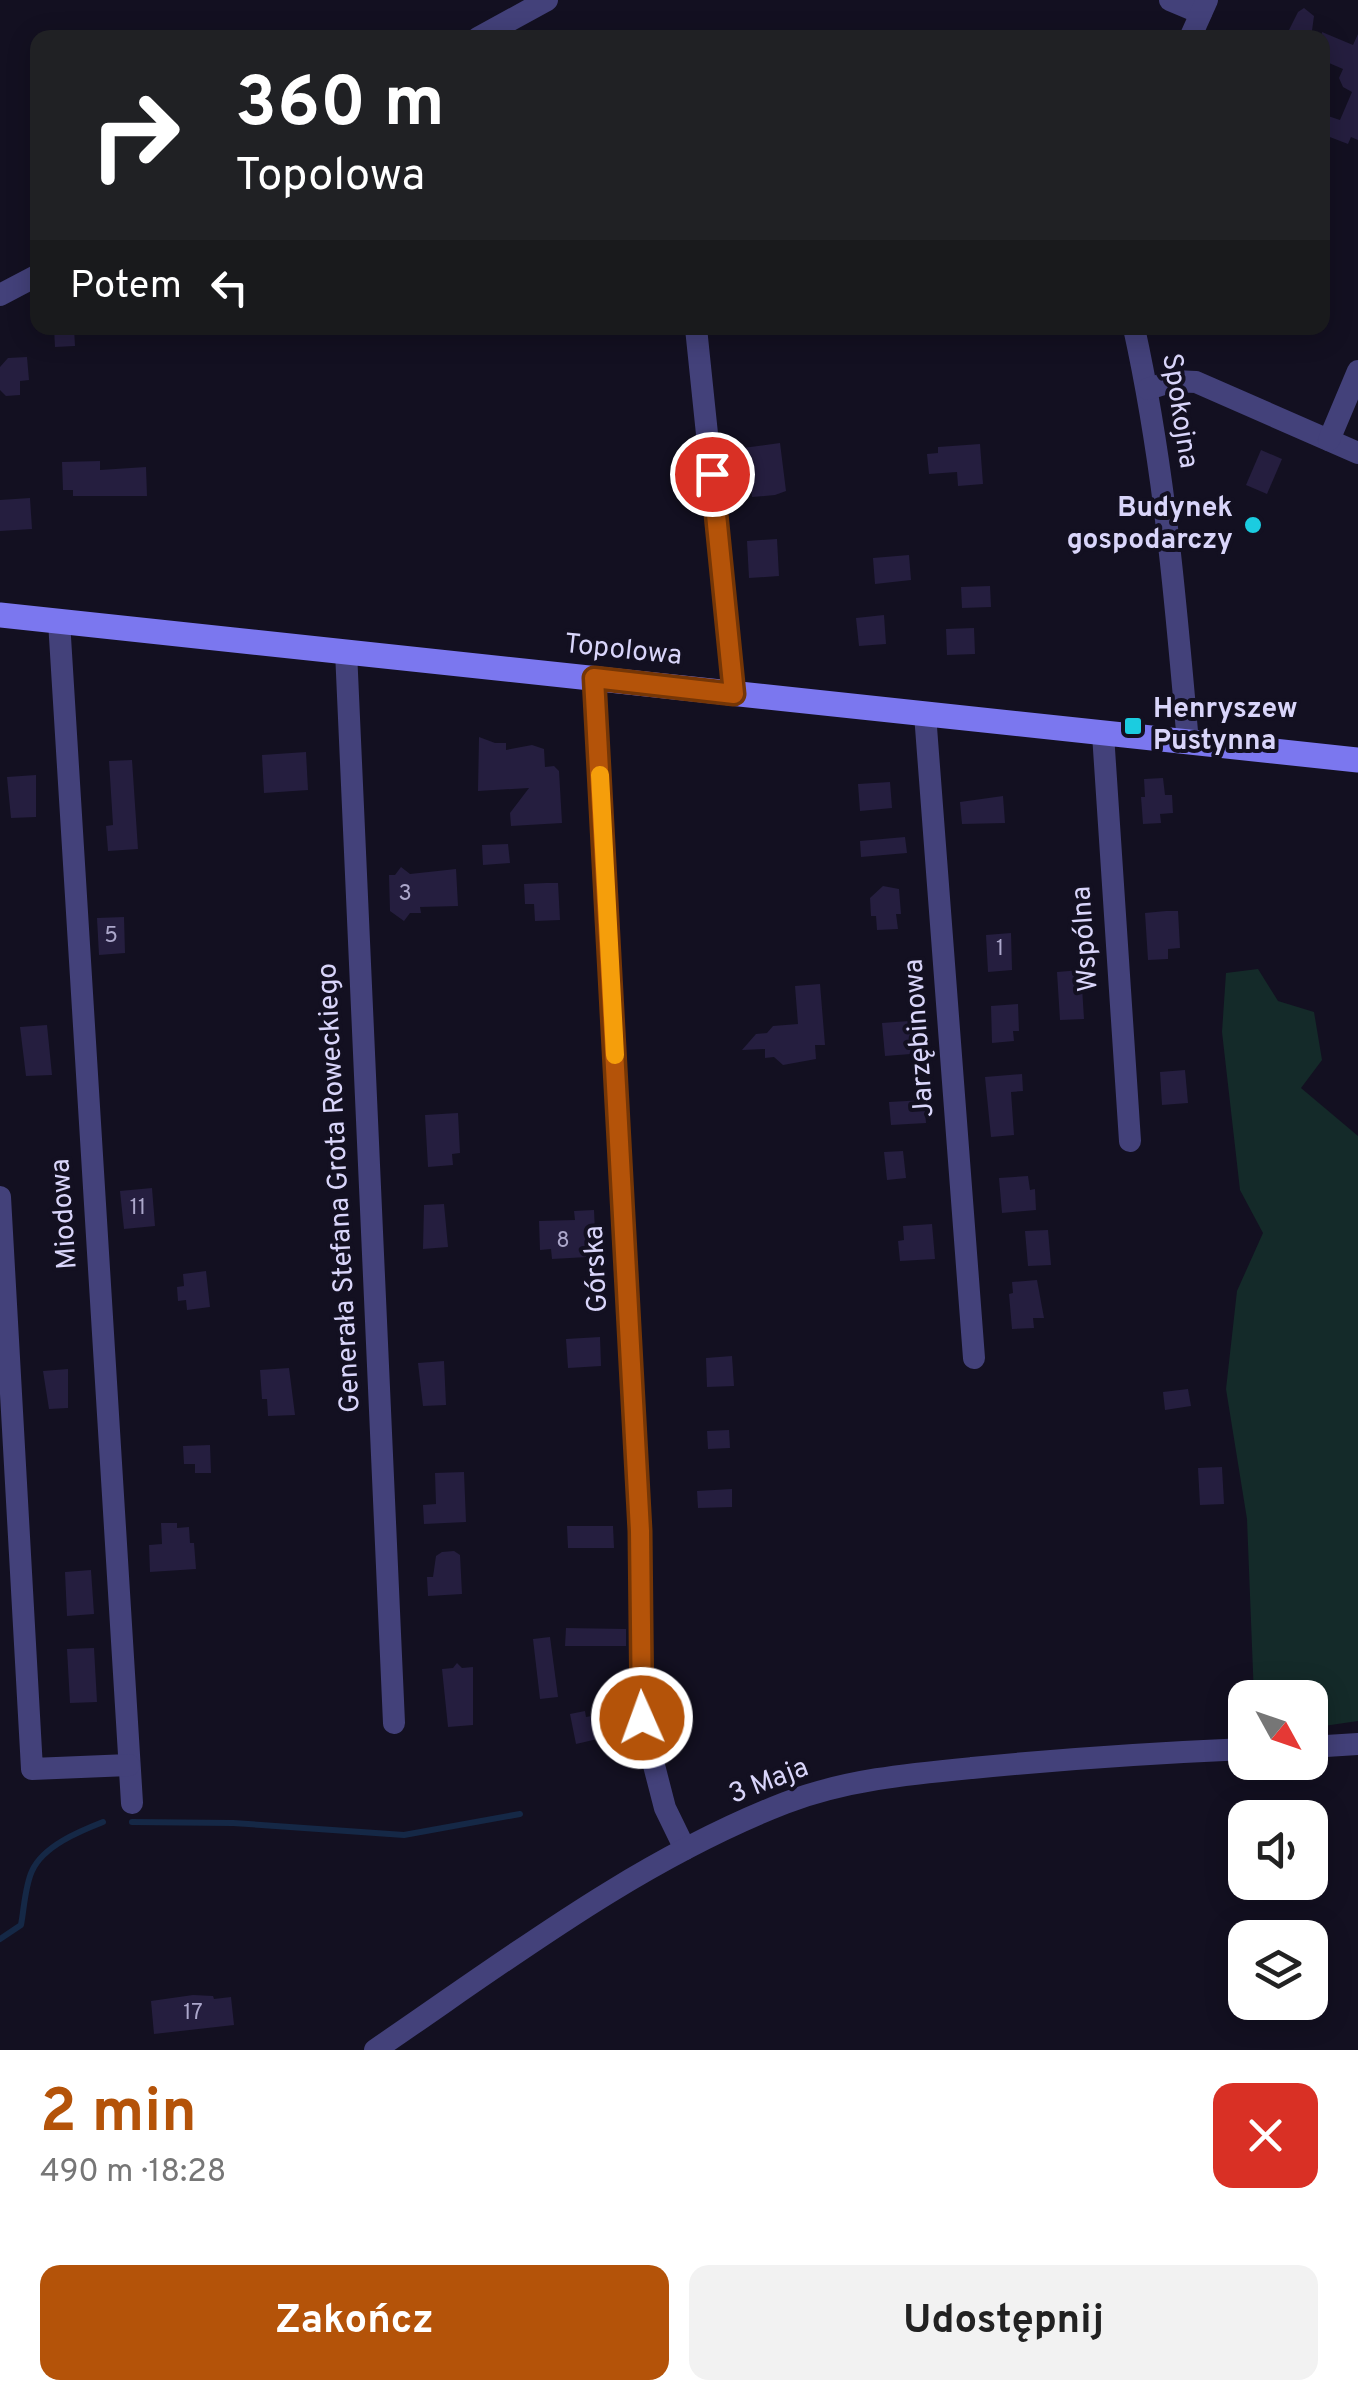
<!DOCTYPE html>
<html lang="pl">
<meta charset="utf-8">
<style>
body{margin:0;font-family:Overpass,sans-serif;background:#f2f2f2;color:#222;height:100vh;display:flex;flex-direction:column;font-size:38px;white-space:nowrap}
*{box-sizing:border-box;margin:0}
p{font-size:32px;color:#767676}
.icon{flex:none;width:55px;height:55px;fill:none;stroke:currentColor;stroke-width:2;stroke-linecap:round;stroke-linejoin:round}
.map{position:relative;height:2050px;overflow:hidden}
.details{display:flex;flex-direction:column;background:#fff;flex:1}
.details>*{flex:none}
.top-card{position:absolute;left:30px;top:30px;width:1300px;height:305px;border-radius:20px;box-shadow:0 5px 25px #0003;background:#202124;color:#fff;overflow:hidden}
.needle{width:65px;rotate:130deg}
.controls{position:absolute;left:1228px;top:1680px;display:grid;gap:20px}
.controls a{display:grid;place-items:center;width:100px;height:100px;border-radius:20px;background:#fff;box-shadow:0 5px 25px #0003;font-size:50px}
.pin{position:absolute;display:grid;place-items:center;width:85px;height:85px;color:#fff;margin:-42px;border:5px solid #fff;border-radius:50%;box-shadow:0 2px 10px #0007}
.me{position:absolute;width:110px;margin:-55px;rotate:358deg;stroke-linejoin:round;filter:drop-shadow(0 0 8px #0008)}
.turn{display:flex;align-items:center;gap:35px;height:210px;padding:0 40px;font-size:45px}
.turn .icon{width:130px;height:130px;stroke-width:2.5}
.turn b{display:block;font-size:70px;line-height:85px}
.then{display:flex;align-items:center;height:95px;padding:0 40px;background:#0003;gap:20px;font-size:38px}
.round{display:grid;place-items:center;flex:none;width:105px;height:105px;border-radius:20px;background:#f2f2f2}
.headline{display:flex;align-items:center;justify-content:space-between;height:170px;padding:0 40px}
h1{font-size:60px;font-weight:700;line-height:75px;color:#b45309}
.primary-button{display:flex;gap:20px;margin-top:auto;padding:20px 40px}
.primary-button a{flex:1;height:115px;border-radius:20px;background:#b45309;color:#fff;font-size:40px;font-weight:700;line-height:115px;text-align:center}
.primary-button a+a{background:#f2f2f2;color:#222}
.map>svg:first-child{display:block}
</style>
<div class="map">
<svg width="1358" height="2050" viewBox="0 0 1358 2050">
<rect width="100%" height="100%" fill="#131021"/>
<!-- green -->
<polygon fill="#142a29" points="1258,969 1278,1001 1314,1012 1322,1060 1301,1088 1358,1136 1358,1721 1310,1728 1310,1698 1254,1697 1247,1519 1226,1389 1237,1291 1263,1233 1240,1190 1222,1032 1226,973"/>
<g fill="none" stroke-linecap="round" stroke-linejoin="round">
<!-- stream -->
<g stroke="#152846" stroke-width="6">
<polyline points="132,1822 233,1823 404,1835 520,1814"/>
<path d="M 0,1939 L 21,1925 C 24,1909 25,1886 32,1871 C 43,1846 80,1831 103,1822"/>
</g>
</g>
<!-- building -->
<g fill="#251e3f">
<polygon points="1304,8 1314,16 1311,38 1285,38 1298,12"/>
<polygon points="1322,32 1353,45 1358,34 1358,140 1351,137 1348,144 1322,134 1322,114 1340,120 1352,92 1343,87 1339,78 1343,69 1322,60"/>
<polygon points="54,328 74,328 75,346 55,347"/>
<polygon points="27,357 29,380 20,381 20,395 6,396 0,390 0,367 8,358"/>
<polygon points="780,443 786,491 775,495 752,497 748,465 735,449"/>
<polygon points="980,444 983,484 958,486 957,472 929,474 927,454 938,453 938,447"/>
<polygon points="1261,450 1282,459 1267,494 1246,485"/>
<polygon points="100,461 100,470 146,467 147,496 73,496 73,490 63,490 62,462"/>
<polygon points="30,498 32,529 0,531 0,500"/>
<polygon points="777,539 779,576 749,578 747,541"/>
<polygon points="909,555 911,580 875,584 873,558"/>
<polygon points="990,586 991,607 962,608 961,587"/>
<polygon points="884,615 886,644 859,646 856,618"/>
<polygon points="974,628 975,654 947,655 946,629"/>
<polygon points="479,737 495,743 506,743 506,750 532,745 544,749 545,767 554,766 559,771 562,823 511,826 510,813 529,788 478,791"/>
<polygon points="306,752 308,790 264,793 262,755"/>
<polygon points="132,760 138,849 108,851 106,826 113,825 109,761"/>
<polygon points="36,775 36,817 11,818 7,777"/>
<polygon points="1163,778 1165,795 1172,795 1173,813 1160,814 1161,823 1143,824 1141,797 1145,797 1144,779"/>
<polygon points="890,782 892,808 860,811 858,784"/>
<polygon points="1003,796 1005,823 962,824 960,802"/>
<polygon points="905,837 907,853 861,857 860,841"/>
<polygon points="508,844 510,863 483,865 482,845"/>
<polygon points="401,867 410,874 456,869 458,906 420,907 421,913 410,913 404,921 390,911 389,875 395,875"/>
<polygon points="546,883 558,883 560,920 535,921 534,904 525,904 524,884"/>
<polygon points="883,886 899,889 901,914 896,914 898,929 877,930 876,916 871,916 870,898"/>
<polygon points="1166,911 1178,911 1180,948 1168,949 1168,959 1148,960 1145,913"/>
<polygon points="124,917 125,953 99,955 97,918"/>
<polygon points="1011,933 1012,970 988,972 986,935"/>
<polygon points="1081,970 1084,1019 1060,1020 1057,972"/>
<polygon points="820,984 825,1045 815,1045 816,1059 783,1065 774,1057 765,1058 765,1049 742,1050 756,1034 767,1033 773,1026 798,1024 795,986"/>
<polygon points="1018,1004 1019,1031 1013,1031 1014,1041 992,1043 991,1006"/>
<polygon points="909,1021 911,1054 885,1056 882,1023"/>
<polygon points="47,1025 52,1075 26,1076 20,1027"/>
<polygon points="1185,1070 1188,1103 1162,1105 1160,1072"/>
<polygon points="1022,1074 1023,1091 1011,1092 1014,1135 991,1137 985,1077"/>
<polygon points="924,1100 926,1123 891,1125 889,1102"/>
<polygon points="458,1113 460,1153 452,1154 453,1165 428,1167 425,1115"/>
<polygon points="903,1151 906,1178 887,1180 884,1152"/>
<polygon points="1028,1176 1030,1190 1035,1189 1036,1210 1002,1213 999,1178"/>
<polygon points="152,1188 155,1226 124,1229 120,1191"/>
<polygon points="444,1204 448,1247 423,1249 424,1205"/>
<polygon points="594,1210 595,1232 587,1233 588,1257 552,1259 551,1249 540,1250 539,1221 575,1220 574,1211"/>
<polygon points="932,1224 935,1259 900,1261 898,1241 904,1240 903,1226"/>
<polygon points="1048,1230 1051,1265 1028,1266 1025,1231"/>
<polygon points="206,1271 210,1307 187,1310 186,1300 178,1301 177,1287 184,1286 183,1274"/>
<polygon points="1037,1280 1044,1318 1033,1318 1034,1328 1012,1329 1009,1294 1013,1293 1012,1282"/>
<polygon points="600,1337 601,1366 568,1368 566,1339"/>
<polygon points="732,1356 734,1386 707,1387 706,1358"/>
<polygon points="444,1361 446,1405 423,1406 418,1363"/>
<polygon points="289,1368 295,1415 268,1416 267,1399 262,1399 260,1370"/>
<polygon points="68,1369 68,1408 49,1409 43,1371"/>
<polygon points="1188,1389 1191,1406 1165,1410 1163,1392"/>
<polygon points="729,1430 730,1448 708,1449 707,1431"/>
<polygon points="210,1445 211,1473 195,1473 195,1464 184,1464 183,1446"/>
<polygon points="1222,1467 1224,1504 1200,1505 1198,1468"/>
<polygon points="464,1472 466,1522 424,1524 423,1505 436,1504 435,1473"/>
<polygon points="732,1489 732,1507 698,1508 697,1491"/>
<polygon points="161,1523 177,1523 177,1528 189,1527 190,1543 194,1543 196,1569 150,1572 149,1545 162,1544"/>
<polygon points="567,1526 613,1526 614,1548 568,1548"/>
<polygon points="454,1551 460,1555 462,1594 428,1596 427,1577 433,1577 436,1556 442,1552"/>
<polygon points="91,1570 94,1614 67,1616 65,1572"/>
<polygon points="566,1628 626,1629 626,1646 565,1646"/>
<polygon points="550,1637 558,1697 540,1699 533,1639"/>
<polygon points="94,1648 97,1702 70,1703 67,1649"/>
<polygon points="457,1663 462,1668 473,1667 473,1725 448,1727 442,1669 453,1668"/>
<polygon points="585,1711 586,1717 597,1715 602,1738 576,1744 570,1714"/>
<polygon points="193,1995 213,1996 214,1999 231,1997 234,2025 154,2034 151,2001"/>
</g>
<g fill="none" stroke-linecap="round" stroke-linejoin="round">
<!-- street -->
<g stroke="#43417a" stroke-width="22">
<polyline points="1170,0 1201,13"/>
<polyline points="478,38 547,0"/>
<polyline points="1190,38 1207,0"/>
<polyline points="0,295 38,275"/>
<polyline points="696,328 734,694"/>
<path d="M 1134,328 C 1164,464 1176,604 1188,743"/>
<polyline points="1148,389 1173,381 1196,382 1358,453"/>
<polyline points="1329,440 1358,371"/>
<polyline points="59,621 132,1803"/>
<polyline points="346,651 394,1723"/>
<polyline points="594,678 640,1531 642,1719 665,1808 685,1849"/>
<polyline points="925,714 974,1358"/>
<polyline points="1103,734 1130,1141"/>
<polyline points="0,1197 32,1769 129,1765"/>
<polyline points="1310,1747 1358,1744"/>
<path d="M 375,2050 C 506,1961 636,1861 785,1803 C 845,1780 909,1774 972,1768 C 1063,1759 1153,1753 1245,1749"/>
</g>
<!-- secondary -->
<polyline stroke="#7b77ef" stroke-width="25" points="0,615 1358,760"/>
</g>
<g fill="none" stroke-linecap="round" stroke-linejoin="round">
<defs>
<polyline id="route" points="642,1718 640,1531 594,678 734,694 712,474"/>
</defs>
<!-- route casing -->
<use href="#route" stroke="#753606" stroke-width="25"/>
<!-- route -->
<use href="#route" stroke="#b45309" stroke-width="18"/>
<!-- slow -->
<polyline stroke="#f59e0b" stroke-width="18" points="600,775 615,1055"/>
</g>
<!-- markers -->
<g fill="#1bcce0" stroke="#131021" stroke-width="4">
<circle cx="1253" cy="525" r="10"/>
<rect x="1123" y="716" width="20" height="20" rx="5"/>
</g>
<g text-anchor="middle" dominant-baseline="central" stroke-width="8" stroke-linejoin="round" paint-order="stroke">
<!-- number labels -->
<g font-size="22" fill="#aca7cb">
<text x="405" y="894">3</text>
<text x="111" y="936">5</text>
<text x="1000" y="949">1</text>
<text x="138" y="1208">11</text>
<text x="563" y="1241">8</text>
<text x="193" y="2013">17</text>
</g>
<!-- street labels -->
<g font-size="28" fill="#d9d5fa" stroke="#131021">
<text transform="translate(1179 411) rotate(81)">Spokojna</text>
<text transform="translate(623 651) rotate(6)">Topolowa</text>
<text transform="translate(1086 939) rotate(-94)">Wspólna</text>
<text transform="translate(920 1038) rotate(-94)">Jarzębinowa</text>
<text transform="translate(340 1188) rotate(-93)">Generała Stefana Grota Roweckiego</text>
<text transform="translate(65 1214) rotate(-94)">Miodowa</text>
<text transform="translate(597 1269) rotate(-93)">Górska</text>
<text transform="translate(769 1782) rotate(-21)">3 Maja</text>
</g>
<!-- poi labels -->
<g font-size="28" font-weight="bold" fill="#d9d5fa" stroke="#131021" text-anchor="end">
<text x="1233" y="509">Budynek<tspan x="1233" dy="32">gospodarczy</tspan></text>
<text x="1153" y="710" text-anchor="start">Henryszew<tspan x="1153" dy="32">Pustynna</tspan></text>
</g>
</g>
</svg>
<div class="controls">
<a><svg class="needle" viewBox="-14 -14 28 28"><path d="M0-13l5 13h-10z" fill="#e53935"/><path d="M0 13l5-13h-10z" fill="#767676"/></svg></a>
<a><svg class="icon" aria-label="sound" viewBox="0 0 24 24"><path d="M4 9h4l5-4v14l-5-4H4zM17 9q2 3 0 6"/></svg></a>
<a><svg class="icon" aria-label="layers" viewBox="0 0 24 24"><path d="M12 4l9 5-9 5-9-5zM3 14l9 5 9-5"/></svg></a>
</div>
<div class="pin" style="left:712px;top:474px;background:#d93025"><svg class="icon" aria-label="arrive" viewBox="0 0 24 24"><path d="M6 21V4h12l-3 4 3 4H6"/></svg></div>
<svg class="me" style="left:642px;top:1718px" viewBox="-20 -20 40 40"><circle r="17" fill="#b45309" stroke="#fff" stroke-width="3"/><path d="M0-11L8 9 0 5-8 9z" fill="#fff"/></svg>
<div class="top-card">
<div class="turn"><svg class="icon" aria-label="right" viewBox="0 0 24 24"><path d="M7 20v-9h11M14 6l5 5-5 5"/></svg><div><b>360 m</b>Topolowa</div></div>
<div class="then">Potem<svg class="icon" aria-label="left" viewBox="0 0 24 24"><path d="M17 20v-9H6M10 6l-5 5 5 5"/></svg></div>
</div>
</div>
<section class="details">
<div class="headline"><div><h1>2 min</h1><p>490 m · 18:28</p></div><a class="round" style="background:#d93025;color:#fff"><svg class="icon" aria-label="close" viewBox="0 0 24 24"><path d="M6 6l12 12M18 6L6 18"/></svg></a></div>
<div class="primary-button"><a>Zakończ</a><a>Udostępnij</a></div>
</section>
